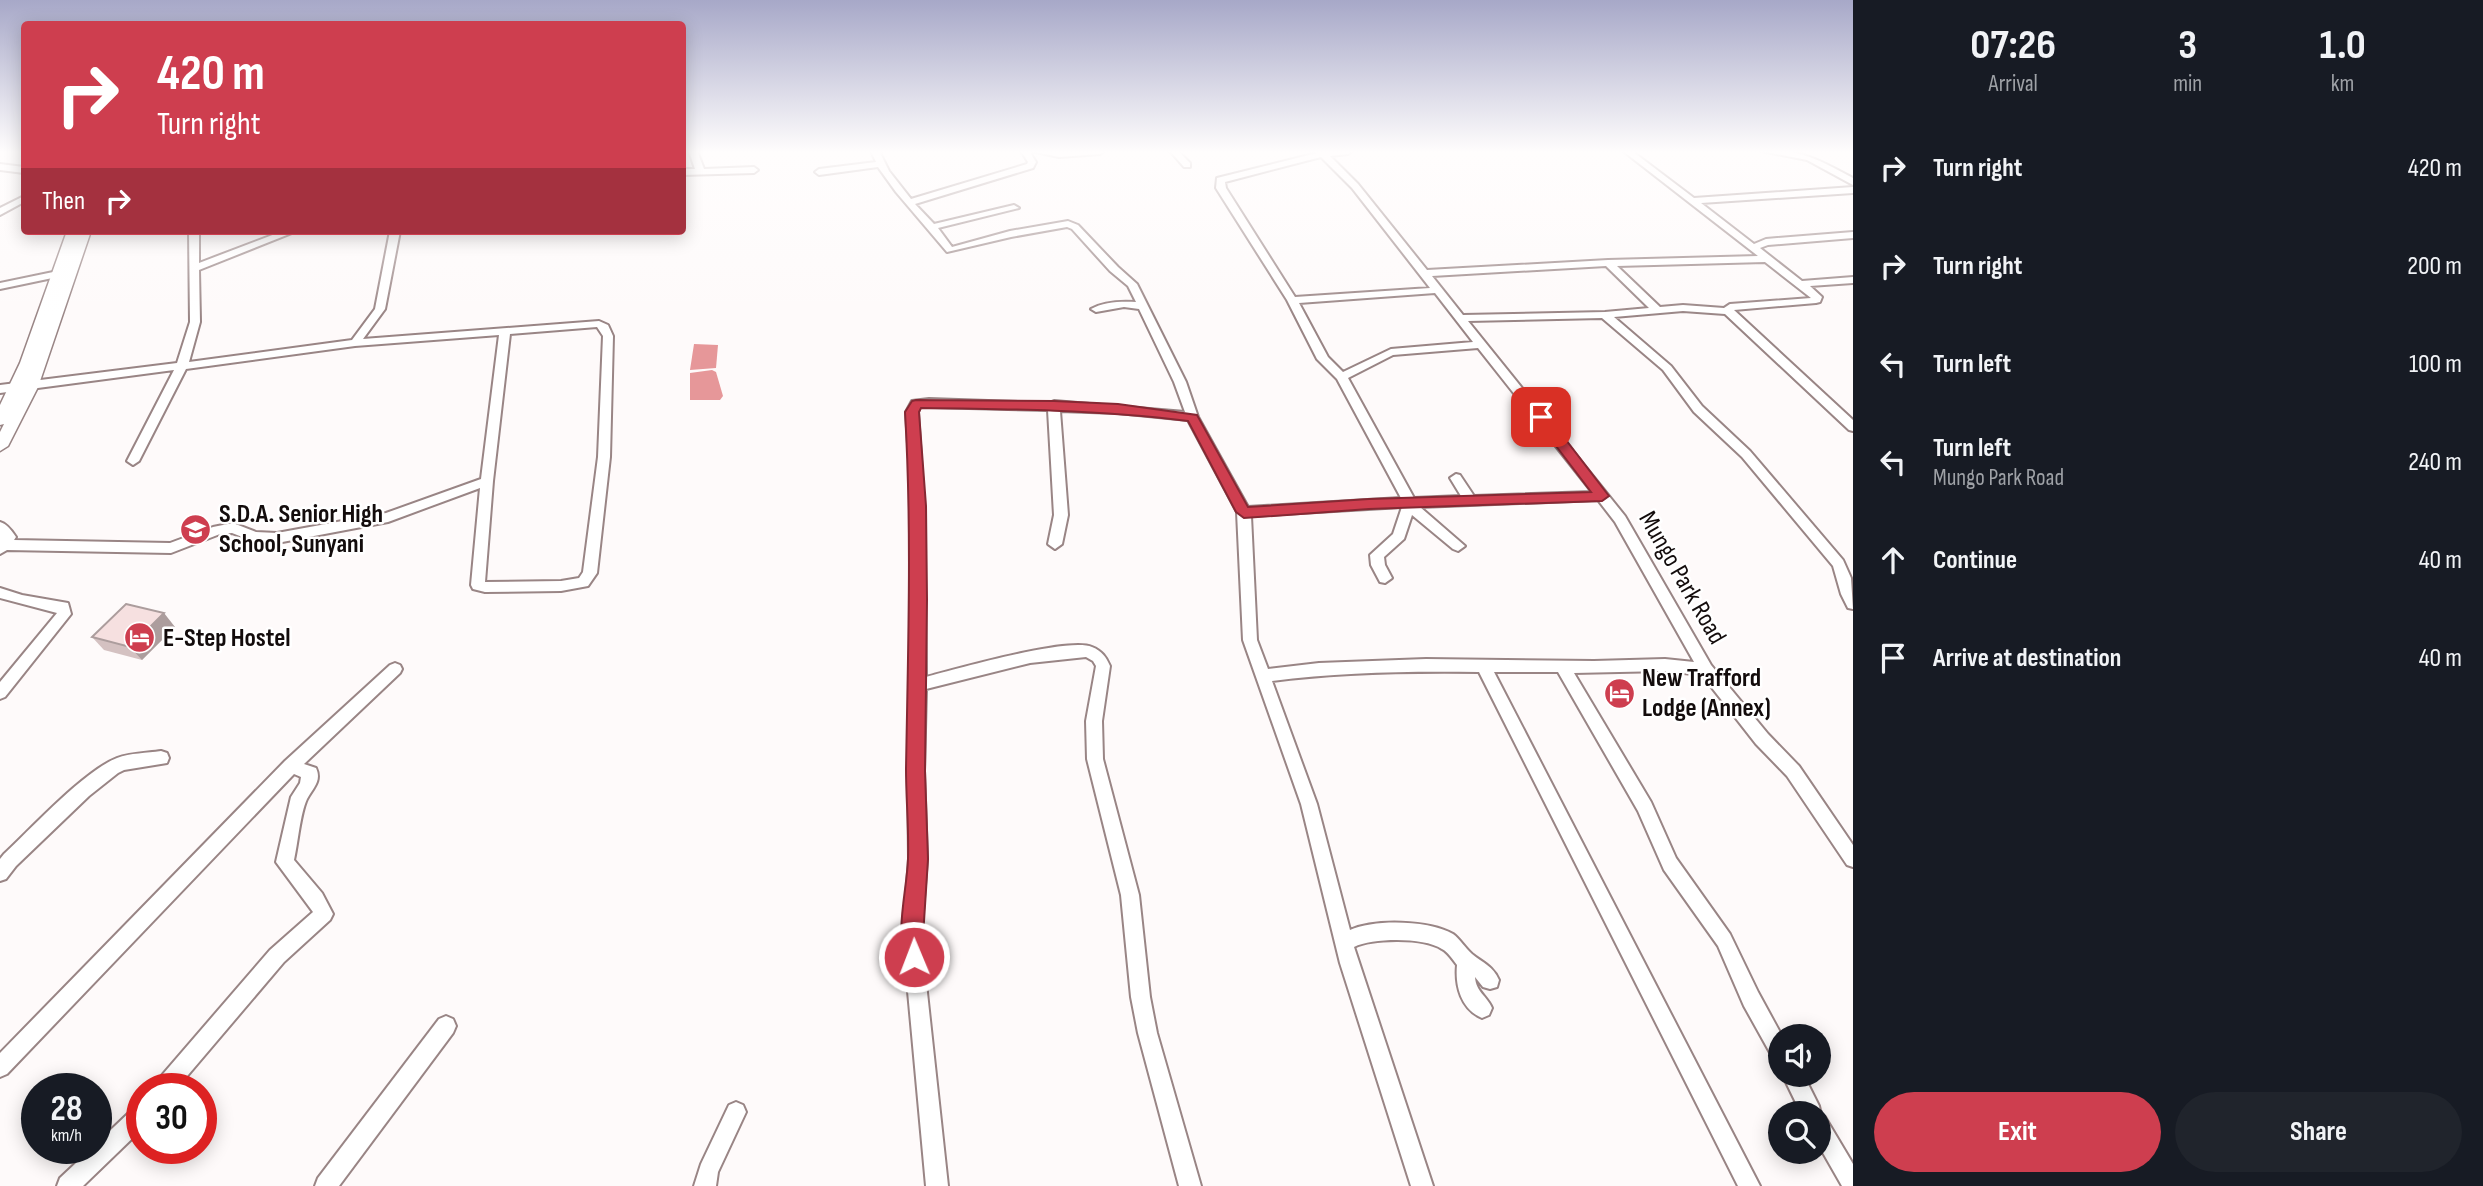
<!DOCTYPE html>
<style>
body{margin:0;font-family:"Sofia Sans Condensed",sans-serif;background:#20242c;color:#f1f3f6;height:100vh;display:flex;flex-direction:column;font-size:26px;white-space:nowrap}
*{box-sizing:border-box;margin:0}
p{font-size:23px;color:#9ea1a6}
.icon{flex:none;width:38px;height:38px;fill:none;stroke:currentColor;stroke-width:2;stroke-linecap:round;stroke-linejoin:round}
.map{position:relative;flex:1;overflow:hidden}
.drawer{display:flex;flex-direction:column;background:#171b24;width:630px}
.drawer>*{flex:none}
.guide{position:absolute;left:21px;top:21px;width:665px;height:214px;border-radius:7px;box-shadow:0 4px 18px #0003;background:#ce3e4f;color:#fff;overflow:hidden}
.fabs{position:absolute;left:1768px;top:1024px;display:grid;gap:14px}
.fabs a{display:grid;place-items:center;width:63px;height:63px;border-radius:50%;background:#171b24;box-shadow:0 4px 18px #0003;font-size:35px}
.speed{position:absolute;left:21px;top:1073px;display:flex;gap:14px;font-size:35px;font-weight:700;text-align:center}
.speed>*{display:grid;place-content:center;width:91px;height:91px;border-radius:50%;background:#171b24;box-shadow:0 4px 18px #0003;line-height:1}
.speed small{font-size:18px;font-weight:400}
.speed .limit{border:10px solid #d22;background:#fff;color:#111}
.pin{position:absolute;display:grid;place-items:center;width:60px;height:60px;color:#fff;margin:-30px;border-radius:14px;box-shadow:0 4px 10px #0006}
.me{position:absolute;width:77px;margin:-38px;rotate:359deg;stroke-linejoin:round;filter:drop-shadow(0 0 5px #0008)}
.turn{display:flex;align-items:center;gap:24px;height:147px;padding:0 21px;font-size:32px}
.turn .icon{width:91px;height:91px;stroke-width:2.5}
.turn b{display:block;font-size:49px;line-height:60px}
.then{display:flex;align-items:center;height:66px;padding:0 21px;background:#0003;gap:14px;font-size:26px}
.eta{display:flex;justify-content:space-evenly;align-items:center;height:119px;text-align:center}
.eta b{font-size:42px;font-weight:700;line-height:49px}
.button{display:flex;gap:14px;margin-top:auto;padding:14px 21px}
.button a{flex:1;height:80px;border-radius:42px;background:#ce3e4f;color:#fff;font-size:28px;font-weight:700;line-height:80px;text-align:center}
.button a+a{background:#20242c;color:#f1f3f6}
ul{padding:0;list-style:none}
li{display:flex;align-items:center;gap:21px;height:98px;padding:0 21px}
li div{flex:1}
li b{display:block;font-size:26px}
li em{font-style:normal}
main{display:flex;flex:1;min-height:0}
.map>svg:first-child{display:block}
</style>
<main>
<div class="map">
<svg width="1853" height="1186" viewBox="0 0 1853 1186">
<rect width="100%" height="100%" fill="#fefafa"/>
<!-- water -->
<g fill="#e69799">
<polygon points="694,344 718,345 716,368 690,370"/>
<polygon points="712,370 716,372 723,396 720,400 690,400 690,373"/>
</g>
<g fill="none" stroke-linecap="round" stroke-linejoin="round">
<defs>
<g id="minor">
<polygon points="689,151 697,151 704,169 754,167 758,170 754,173 682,175 682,169 695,169"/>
<path d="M 871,151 L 879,151 L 889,171 L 911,199 L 1027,164 L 1028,162 L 1021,151 L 1029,151 L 1036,162 L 1033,168 L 915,204 L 934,224 L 1014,205 L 1019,208 L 938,228 L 952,247 L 1010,231 L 1068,221 L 1078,225 L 1118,267 L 1137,284 L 1186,382 L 1198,417 L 1248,507 L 1401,498 L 1337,379 L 1317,359 L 1287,300 L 1216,188 L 1217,178 L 1317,153 L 1316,151 L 1352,151 L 1348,154 L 1330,156 L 1358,184 L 1427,270 L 1608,260 L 1758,256 L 1623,151 L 1632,151 L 1694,198 L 1853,187 L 1853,193 L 1701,203 L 1754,244 L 1766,239 L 1853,232 L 1853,238 L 1768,245 L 1760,248 L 1802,281 L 1853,277 L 1853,283 L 1810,286 L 1822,297 L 1820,302 L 1816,303 L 1734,310 L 1853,420 L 1853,431 L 1849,430 L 1725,314 L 1683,311 L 1614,317 L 1671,366 L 1702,406 L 1750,451 L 1843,560 L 1851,578 L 1853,609 L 1848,608 L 1841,594 L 1833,566 L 1742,457 L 1694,412 L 1663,370 L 1602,318 L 1468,321 L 1625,516 L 1711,665 L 1768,734 L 1799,766 L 1853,845 L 1853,867 L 1847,865 L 1787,776 L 1756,744 L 1702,675 L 1665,671 L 1574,673 L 1651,802 L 1676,858 L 1730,934 L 1758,992 L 1782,1036 L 1780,1036 L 1780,1061 L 1773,1058 L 1744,1006 L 1718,946 L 1664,870 L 1638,811 L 1558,672 L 1494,672 L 1760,1186 L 1738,1186 L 1479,672 C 1410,671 1341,672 1272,681 L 1317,804 L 1350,930 C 1374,919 1429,920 1453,934 C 1460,939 1465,948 1472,954 C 1483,963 1493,966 1499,980 L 1497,987 L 1490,989 L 1483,987 L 1475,977 C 1476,992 1487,996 1492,1008 L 1489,1015 L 1482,1018 C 1461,1009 1455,986 1457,965 C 1453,960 1448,952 1442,949 C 1423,937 1373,938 1354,947 L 1433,1186 L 1411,1186 L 1340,963 L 1301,804 L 1243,640 L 1237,512 L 1188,420 L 1118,413 L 1060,411 L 1068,515 L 1062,544 L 1055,549 L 1048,544 L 1054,515 L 1048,410 L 929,407 L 920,407 L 918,412 L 924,507 L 926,677 C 957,669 1068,637 1092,647 C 1102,651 1106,657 1110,666 L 1102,721 L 1103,759 L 1139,895 L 1150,997 L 1157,1033 L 1201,1186 L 1179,1186 L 1138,1033 L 1131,997 L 1121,895 L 1087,759 L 1086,721 L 1096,666 L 1093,661 L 1086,657 L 1030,663 L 926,689 L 924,771 L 927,859 L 921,937 L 948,1186 L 926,1186 L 903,937 L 909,859 L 908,771 L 911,685 L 912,507 L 906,412 L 912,401 L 929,399 L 1049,403 L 1054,401 L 1185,412 L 1174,382 L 1139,309 L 1124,307 L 1096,312 L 1091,309 C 1103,302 1121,301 1136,302 L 1128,286 L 1110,271 L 1072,229 L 1067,227 L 1011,237 L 947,252 L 896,192 L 878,167 L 819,175 L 815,172 L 819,169 L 876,162 ZM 1321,157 L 1352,188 L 1430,288 L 1295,297 L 1226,188 L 1225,182 ZM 1765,262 L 1811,298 L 1730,304 L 1724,308 L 1683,305 L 1660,307 L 1617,266 ZM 1606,266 L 1649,308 L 1605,312 L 1463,315 L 1432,276 ZM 1435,293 L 1473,342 L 1391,349 L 1343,372 L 1328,357 L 1299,303 ZM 1478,348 L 1592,492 L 1474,496 L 1460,475 L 1456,474 L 1450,478 L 1461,496 L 1414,498 L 1348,378 L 1393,355 ZM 1598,500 L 1615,522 L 1694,662 L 1665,659 L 1594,661 L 1426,659 L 1319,663 L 1268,669 L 1257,640 L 1251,516 L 1402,507 L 1393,534 L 1370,555 L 1371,565 L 1380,582 L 1385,583 L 1392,578 L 1385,565 L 1384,557 L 1404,539 L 1412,515 L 1453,549 L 1458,551 L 1465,546 L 1420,507 Z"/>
<polygon points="1031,151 1104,151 1100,154 1059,157"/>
<polygon points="1170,151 1178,151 1190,163 1190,167 1184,167"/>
<path d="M 1761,151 C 1800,148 1819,160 1853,178 L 1853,185 L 1807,160 Z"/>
<polygon points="0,164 24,167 24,173 0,170"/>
<polygon points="24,196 24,202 0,215 0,208"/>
<path d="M 189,231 L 199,231 L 199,263 L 283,231 L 297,231 L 199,270 L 200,322 L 189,362 L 352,340 L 375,309 L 390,231 L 400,231 L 385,309 L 363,339 L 599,321 L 608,325 L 613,336 L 610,457 L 597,573 L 588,586 L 561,591 L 485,592 L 473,589 L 471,585 L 480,488 L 388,522 L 277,543 L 255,542 L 232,533 L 220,534 L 171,553 L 7,550 L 0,554 L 0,522 C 7,524 12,531 16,537 L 14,540 L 170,543 L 213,527 L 233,523 L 256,532 L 277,533 L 386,513 L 481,479 L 499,335 L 355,346 L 186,369 L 139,461 L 133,465 L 127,461 L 174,370 L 0,393 L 0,385 L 177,363 L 190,322 ZM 597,327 L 603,336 L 598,457 L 583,572 L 579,578 L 561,581 L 485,582 L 493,481 L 510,334 Z"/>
<polygon points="58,271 62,272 62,276 0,289 0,283"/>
<polygon points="0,588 22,595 68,603 71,614 5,697 0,699 0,682 57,613 0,598"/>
<path d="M 395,663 L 400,665 L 402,669 L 400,673 L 304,764 L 316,768 C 322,781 313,788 307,799 C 300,814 298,843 294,860 L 322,893 L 333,914 L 330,920 L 284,962 L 177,1088 L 154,1088 L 157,1081 L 270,950 L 313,912 L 276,862 L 291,797 L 300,783 L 301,777 L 294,774 L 7,1074 L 0,1077 L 0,1053 L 285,761 L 390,665 Z"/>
<path d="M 161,751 L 167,753 L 169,758 L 167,763 L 124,770 L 118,773 L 89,796 L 16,866 L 6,879 L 0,881 L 0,859 L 4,854 C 32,828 84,771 117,758 C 130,753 147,753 161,751 Z"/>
<polygon points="446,1016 453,1019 456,1026 453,1033 339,1186 315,1186 318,1178 439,1019"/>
<polygon points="1782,1074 1803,1074 1819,1106 1821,1115 1825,1117 1853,1164 1853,1186 1842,1186 1818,1144 1818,1113 1801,1113"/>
<polygon points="736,1102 743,1105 746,1112 718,1172 716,1186 694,1186 701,1164 729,1105"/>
<polygon points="142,1104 142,1129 83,1186 57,1186 60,1178 92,1148 96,1148 96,1144 135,1107"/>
</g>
<polygon id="major" points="67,231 79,231 77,236 79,231 91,231 38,387 8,446 0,451 0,432 4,424 0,425 0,405 20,363"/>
</defs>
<!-- minor casing -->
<use href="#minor" stroke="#998585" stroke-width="4"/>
<!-- major casing -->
<use href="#major" stroke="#998585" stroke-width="3"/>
<!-- minor -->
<use href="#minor" fill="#fff" fill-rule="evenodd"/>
<!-- major -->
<use href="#major" fill="#fff" fill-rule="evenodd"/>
</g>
<!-- wall -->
<polygon fill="#d4c1c1" points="175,627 142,660 104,650 92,637"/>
<!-- shaded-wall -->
<polygon fill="#ac9d9d" points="164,613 175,627 142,660 130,647"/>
<!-- building -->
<polygon fill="#f6e0e0" stroke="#ac9d9d" stroke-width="2" points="126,604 164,613 130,647 92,637"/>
<!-- sky -->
<linearGradient id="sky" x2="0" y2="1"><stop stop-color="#a7a8c8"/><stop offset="0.48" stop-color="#fffdfd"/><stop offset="1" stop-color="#fffdfd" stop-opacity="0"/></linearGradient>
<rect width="1853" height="317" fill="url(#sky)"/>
<!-- route -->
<path fill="#ce3e4f" stroke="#862833" stroke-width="2" d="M 916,400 L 1054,401 L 1118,404 L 1197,415 L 1248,507 L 1369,499 L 1591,492 L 1534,417 L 1541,413 L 1546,414 L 1609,496 L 1602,501 L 1369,509 L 1244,518 L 1236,512 L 1188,421 C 1099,410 1010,409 921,408 L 919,412 L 926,506 L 927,599 L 925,771 L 928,859 L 923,937 L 925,957 L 921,965 L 914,968 L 907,965 C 894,934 907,891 908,859 C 909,829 906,799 906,769 C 908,649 912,531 905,412 L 912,401 Z"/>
<!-- icons -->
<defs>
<symbol id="school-disc" viewBox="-11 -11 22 22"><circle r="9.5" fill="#ce3e4f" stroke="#fff"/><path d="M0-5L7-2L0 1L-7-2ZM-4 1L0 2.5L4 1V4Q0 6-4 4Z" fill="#fff"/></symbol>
<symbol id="hotel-disc" viewBox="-11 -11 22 22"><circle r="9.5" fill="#ce3e4f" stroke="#fff"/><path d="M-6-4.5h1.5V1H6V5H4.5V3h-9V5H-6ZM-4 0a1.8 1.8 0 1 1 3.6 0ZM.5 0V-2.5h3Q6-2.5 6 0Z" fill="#fff"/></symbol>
</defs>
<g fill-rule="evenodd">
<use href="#school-disc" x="178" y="512" width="35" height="35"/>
<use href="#hotel-disc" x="122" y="620" width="35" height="35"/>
<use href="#hotel-disc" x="1602" y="676" width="35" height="35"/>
</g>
<g text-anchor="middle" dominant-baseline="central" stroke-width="5" stroke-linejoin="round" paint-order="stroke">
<!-- poi labels -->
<g font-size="26" font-weight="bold" fill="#130c0c" stroke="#fff" text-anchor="start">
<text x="219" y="514">S.D.A. Senior High<tspan x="219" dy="30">School, Sunyani</tspan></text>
<text x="163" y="638">E-Step Hostel</text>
<text x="1642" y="678">New Trafford<tspan x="1642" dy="30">Lodge (Annex)</tspan></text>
</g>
<!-- street labels -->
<g font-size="26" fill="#130c0c" stroke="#fff">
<text transform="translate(1682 578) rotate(60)">Mungo Park Road</text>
</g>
</g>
</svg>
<div class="fabs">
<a><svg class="icon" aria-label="sound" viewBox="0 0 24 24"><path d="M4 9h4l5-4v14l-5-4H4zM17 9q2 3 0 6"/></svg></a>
<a><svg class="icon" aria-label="search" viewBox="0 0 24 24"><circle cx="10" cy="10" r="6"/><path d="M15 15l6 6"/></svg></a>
</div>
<div class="speed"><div>28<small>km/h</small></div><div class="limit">30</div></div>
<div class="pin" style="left:1541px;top:417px;background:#d93025"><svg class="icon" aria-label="arrive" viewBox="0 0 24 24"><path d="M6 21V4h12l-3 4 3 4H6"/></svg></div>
<svg class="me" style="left:914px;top:957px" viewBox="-20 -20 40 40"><circle r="17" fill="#ce3e4f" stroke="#fff" stroke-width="3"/><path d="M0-11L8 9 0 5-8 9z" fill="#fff"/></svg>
<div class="guide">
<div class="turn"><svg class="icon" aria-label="right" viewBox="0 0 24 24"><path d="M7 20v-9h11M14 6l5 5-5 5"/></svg><div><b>420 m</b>Turn right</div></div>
<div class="then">Then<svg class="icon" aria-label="right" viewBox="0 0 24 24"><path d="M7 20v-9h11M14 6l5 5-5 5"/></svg></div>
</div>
</div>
<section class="drawer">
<div class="eta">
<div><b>07:26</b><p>Arrival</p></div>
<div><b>3</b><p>min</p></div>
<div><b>1.0</b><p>km</p></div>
</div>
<ul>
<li><svg class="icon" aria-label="right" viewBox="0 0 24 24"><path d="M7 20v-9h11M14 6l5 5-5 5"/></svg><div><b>Turn right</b></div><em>420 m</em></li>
<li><svg class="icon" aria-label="right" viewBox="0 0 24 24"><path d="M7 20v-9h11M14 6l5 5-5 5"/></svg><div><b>Turn right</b></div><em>200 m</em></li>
<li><svg class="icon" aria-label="left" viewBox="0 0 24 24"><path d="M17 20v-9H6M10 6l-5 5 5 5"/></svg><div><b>Turn left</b></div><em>100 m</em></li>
<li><svg class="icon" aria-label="left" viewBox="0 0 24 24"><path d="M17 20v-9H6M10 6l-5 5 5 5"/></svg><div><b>Turn left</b><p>Mungo Park Road</p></div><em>240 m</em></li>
<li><svg class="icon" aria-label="ahead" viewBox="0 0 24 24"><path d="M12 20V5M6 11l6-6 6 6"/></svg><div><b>Continue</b></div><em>40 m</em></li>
<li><svg class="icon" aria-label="arrive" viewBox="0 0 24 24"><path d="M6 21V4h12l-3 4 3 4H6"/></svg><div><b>Arrive at destination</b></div><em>40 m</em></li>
</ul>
<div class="button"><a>Exit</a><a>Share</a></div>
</section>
</main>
